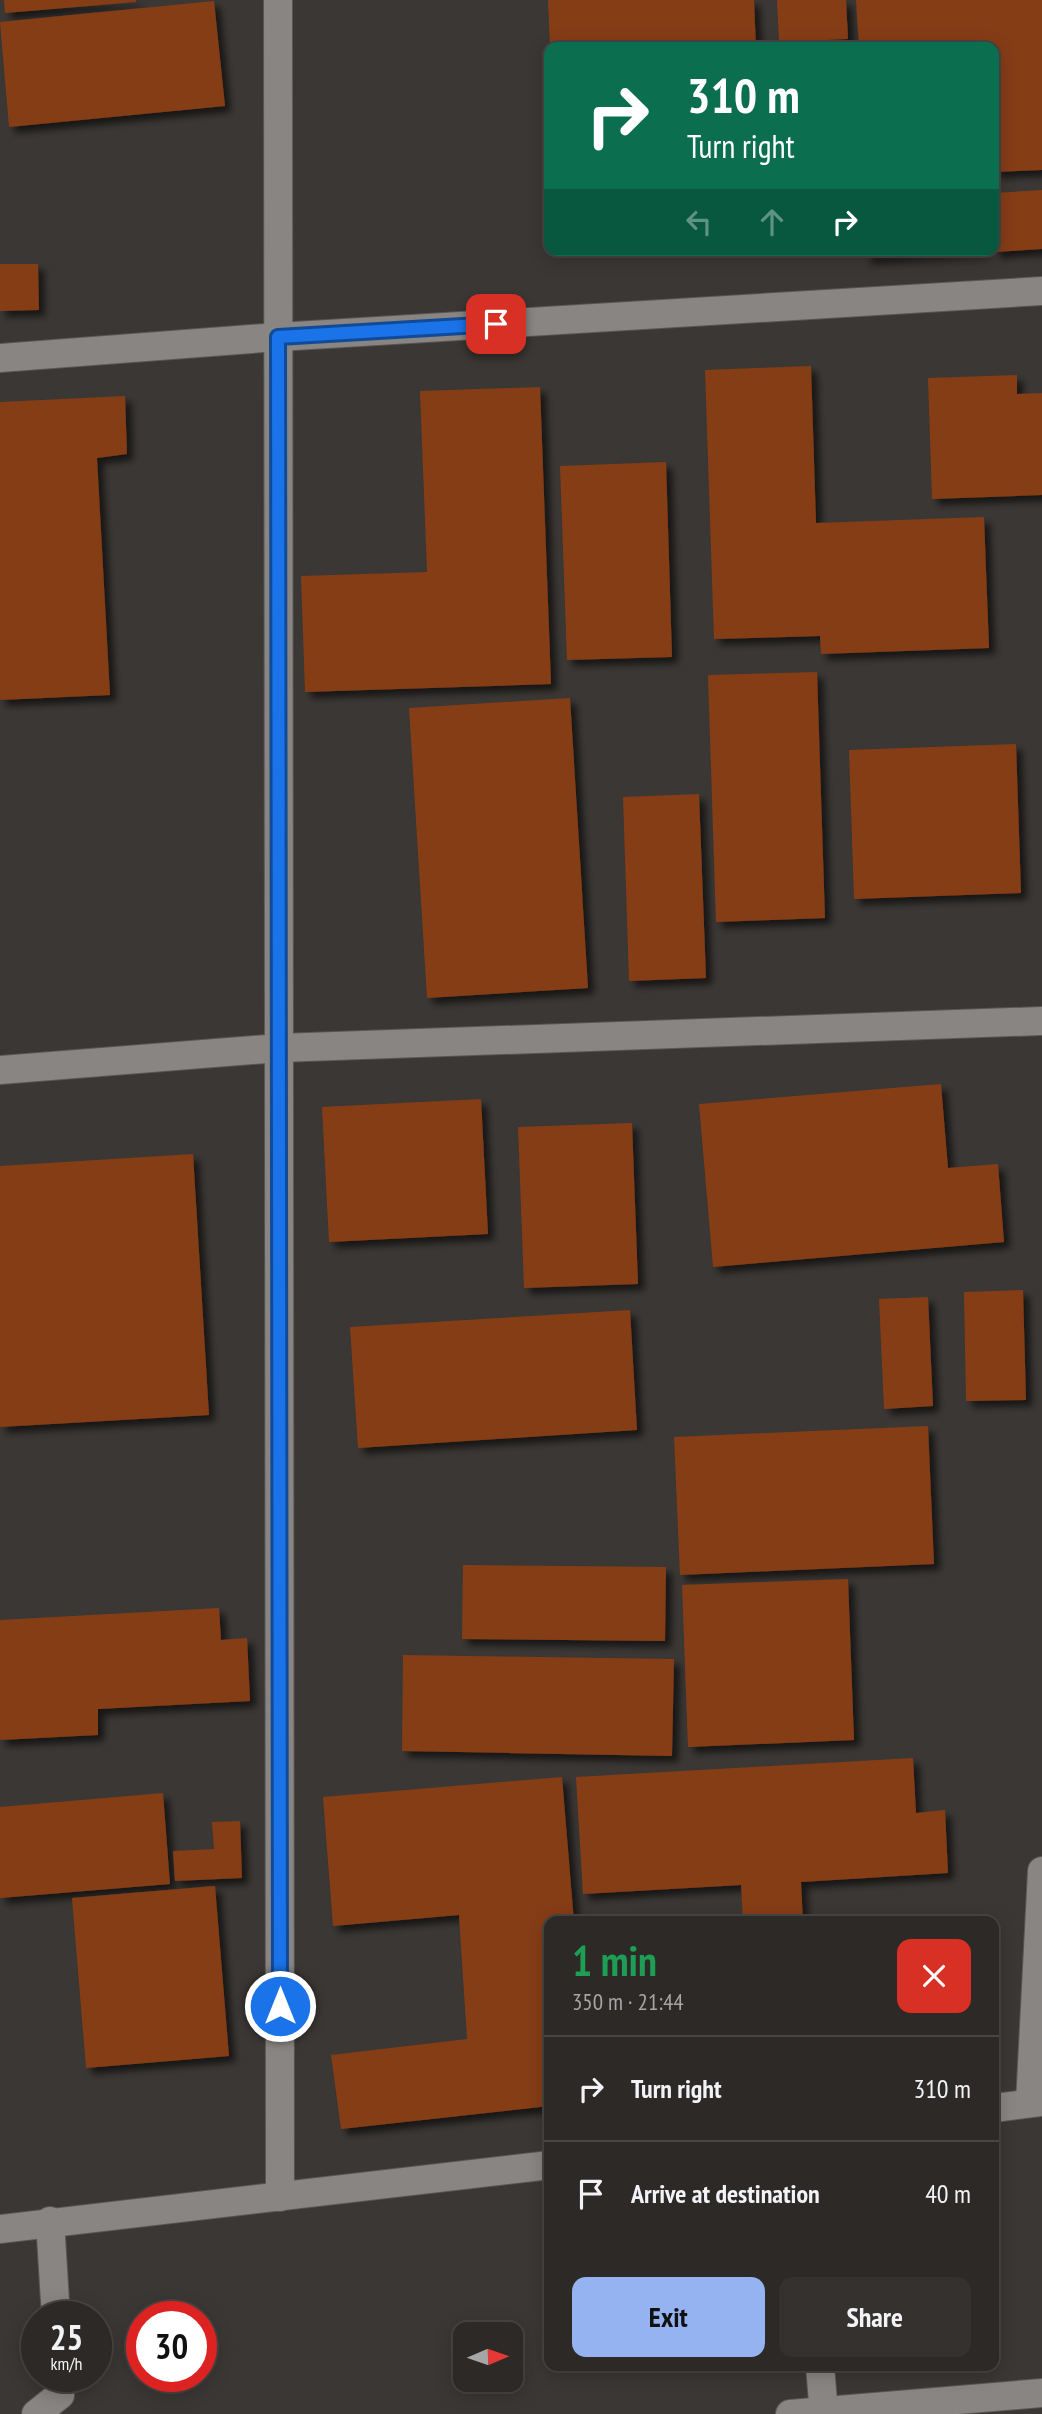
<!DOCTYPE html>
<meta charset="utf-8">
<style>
body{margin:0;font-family:"PT Sans Narrow",sans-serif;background:#34312f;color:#f1f3f6;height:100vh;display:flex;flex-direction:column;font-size:26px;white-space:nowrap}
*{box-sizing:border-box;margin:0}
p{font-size:23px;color:#a6a6a7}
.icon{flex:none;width:38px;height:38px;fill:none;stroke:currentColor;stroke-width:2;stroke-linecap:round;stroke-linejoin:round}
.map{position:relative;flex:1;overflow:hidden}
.details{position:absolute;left:544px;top:1916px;width:455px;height:455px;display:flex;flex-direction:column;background:#2c2927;border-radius:14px;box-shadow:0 4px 18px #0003,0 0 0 2px #484544}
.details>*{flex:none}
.top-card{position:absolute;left:544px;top:42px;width:455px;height:214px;border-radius:14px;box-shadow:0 4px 18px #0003,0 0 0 2px #484544;background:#0b6e4f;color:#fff;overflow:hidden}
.needle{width:46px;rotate:88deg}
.controls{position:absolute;left:453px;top:2322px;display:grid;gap:14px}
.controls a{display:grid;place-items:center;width:70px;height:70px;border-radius:14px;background:#2c2927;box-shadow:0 4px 18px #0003,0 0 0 2px #484544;font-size:35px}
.speed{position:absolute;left:21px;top:2301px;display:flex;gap:14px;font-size:35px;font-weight:700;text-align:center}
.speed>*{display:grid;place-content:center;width:91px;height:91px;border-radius:50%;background:#2c2927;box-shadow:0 4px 18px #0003,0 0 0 2px #484544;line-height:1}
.speed small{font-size:18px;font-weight:400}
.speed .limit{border:10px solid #d22;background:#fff;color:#111}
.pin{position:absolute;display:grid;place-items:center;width:60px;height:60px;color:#fff;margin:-30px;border-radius:14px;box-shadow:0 4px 10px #0006}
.me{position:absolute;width:77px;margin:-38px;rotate:0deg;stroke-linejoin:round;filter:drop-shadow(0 0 5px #0008)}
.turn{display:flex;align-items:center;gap:24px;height:147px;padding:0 28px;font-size:32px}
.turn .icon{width:91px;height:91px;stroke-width:2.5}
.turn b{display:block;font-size:49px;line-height:60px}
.lanes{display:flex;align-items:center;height:66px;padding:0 28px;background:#0003;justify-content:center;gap:35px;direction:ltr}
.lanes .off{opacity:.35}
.round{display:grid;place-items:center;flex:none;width:74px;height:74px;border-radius:14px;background:#34312f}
.overview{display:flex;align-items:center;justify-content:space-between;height:119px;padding:0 28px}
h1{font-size:42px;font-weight:600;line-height:52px;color:#1e9e55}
.cta{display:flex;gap:14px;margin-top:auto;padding:14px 28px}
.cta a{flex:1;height:80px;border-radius:14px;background:#95b2f1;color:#111;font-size:28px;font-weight:600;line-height:80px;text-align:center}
.cta a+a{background:#34312f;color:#f1f3f6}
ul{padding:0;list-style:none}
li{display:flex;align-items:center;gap:21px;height:105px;padding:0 28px;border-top:2px solid #484544}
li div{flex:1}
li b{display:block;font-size:26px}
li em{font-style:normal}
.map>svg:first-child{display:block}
</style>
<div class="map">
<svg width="1042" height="2414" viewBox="0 0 1042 2414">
<defs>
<filter id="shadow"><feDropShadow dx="6" dy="6" stdDeviation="3.5" flood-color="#0009"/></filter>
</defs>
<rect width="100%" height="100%" fill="#3a3734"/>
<!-- building -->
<g fill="#853d19" filter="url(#shadow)">
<polygon points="4,0 136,0 136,2 5,13"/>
<polygon points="548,0 754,0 756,47 550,47"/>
<polygon points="777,0 846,0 848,39 779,42"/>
<polygon points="856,0 1042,0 1042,170 994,172 994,47 859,47"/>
<polygon points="214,1 225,106 9,127 0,22"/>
<polygon points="1042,190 1042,249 994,252 994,193"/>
<polygon points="865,250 983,250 983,252 865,258"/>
<polygon points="0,264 38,264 39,310 0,311"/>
<polygon points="811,366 816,523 984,517 989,648 821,654 820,636 714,639 705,370"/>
<polygon points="1017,375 1017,394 1042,393 1042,495 932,499 928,378"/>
<polygon points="540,387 551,684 305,692 301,576 427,572 420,391"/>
<polygon points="125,396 127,454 97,458 110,695 0,700 0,402"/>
<polygon points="666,462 672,657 567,660 560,466"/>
<polygon points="817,672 825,918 716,922 708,675"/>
<polygon points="570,698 588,988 427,998 409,708"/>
<polygon points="1016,744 1021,893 854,899 849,750"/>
<polygon points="699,794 706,978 629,981 623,797"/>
<polygon points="941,1084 948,1168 998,1164 1004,1242 713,1267 699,1104"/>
<polygon points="481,1099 488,1234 329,1242 322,1107"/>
<polygon points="632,1123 638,1284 524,1288 518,1127"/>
<polygon points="193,1154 209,1415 0,1427 0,1166"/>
<polygon points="1023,1290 1026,1400 966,1401 964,1292"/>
<polygon points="928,1297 933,1406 884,1409 879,1299"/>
<polygon points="630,1310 637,1430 358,1448 350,1327"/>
<polygon points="928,1426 934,1564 680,1575 674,1437"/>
<polygon points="463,1565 666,1567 665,1641 462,1639"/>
<polygon points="848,1579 854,1740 688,1747 682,1585"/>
<polygon points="219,1608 221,1640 247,1638 250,1701 98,1709 98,1735 0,1740 0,1620"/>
<polygon points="403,1655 674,1659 672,1756 402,1751"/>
<polygon points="913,1758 916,1813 945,1810 948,1873 801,1882 803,1922 743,1922 741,1885 583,1894 576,1777"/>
<polygon points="562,1777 574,1922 550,1922 550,2106 341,2129 331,2055 467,2039 459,1915 333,1926 323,1797"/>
<polygon points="163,1793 170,1884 0,1898 0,1807"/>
<polygon points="240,1821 242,1878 175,1881 173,1851 214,1849 212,1822"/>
<polygon points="215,1886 229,2056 86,2068 72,1898"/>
</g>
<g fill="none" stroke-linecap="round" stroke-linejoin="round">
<defs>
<g id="minor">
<polyline points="278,0 280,2197"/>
<polyline points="0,358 278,337 1042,291"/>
<polyline points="0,1070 279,1048 1042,1021"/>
<polyline points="1030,2103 1042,1871"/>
<polyline points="994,2108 1042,2102"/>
<polyline points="50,2221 56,2317"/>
<polyline points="0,2229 550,2165"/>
<polyline points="820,2366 824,2414"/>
<polyline points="36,2414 60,2395 59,2376"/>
<polyline points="790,2414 1042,2393"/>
</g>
</defs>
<!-- minor casing -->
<use href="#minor" stroke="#595655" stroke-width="30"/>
<!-- minor -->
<use href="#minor" stroke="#898582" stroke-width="28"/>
</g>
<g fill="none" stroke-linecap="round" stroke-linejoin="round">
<defs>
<polyline id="route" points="280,2006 278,337 496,324"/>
</defs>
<!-- route casing -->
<use href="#route" stroke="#114b97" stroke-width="18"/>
<!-- route -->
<use href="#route" stroke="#1a73e8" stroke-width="12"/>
</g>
</svg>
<div class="controls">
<a><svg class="needle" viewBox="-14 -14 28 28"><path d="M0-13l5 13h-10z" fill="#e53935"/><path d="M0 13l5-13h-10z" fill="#a6a6a7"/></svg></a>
</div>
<div class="speed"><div>25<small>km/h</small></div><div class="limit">30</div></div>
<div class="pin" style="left:496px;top:324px;background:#d93025"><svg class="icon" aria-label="arrive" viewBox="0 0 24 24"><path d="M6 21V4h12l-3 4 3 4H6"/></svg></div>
<svg class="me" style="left:280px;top:2006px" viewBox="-20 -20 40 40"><circle r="17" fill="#1a73e8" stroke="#fff" stroke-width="3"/><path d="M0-11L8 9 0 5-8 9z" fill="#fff"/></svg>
<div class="top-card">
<div class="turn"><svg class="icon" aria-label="right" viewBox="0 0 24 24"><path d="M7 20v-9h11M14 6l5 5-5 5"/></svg><div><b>310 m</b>Turn right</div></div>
<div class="lanes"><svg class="icon off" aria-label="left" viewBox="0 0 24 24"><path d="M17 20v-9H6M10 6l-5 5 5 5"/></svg><svg class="icon off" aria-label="ahead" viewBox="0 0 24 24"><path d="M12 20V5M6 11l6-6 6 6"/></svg><svg class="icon" aria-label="right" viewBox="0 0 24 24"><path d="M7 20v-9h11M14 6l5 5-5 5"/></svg></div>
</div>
<section class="details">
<div class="overview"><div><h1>1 min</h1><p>350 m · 21:44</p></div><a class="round" style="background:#d93025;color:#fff"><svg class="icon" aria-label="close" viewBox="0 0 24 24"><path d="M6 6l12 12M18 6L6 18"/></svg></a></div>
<ul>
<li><svg class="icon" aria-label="right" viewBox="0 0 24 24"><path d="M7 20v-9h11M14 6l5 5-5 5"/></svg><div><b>Turn right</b></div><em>310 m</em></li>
<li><svg class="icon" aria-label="arrive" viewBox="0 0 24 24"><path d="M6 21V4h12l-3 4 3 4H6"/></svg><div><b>Arrive at destination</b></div><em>40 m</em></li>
</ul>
<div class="cta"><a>Exit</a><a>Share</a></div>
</section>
</div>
